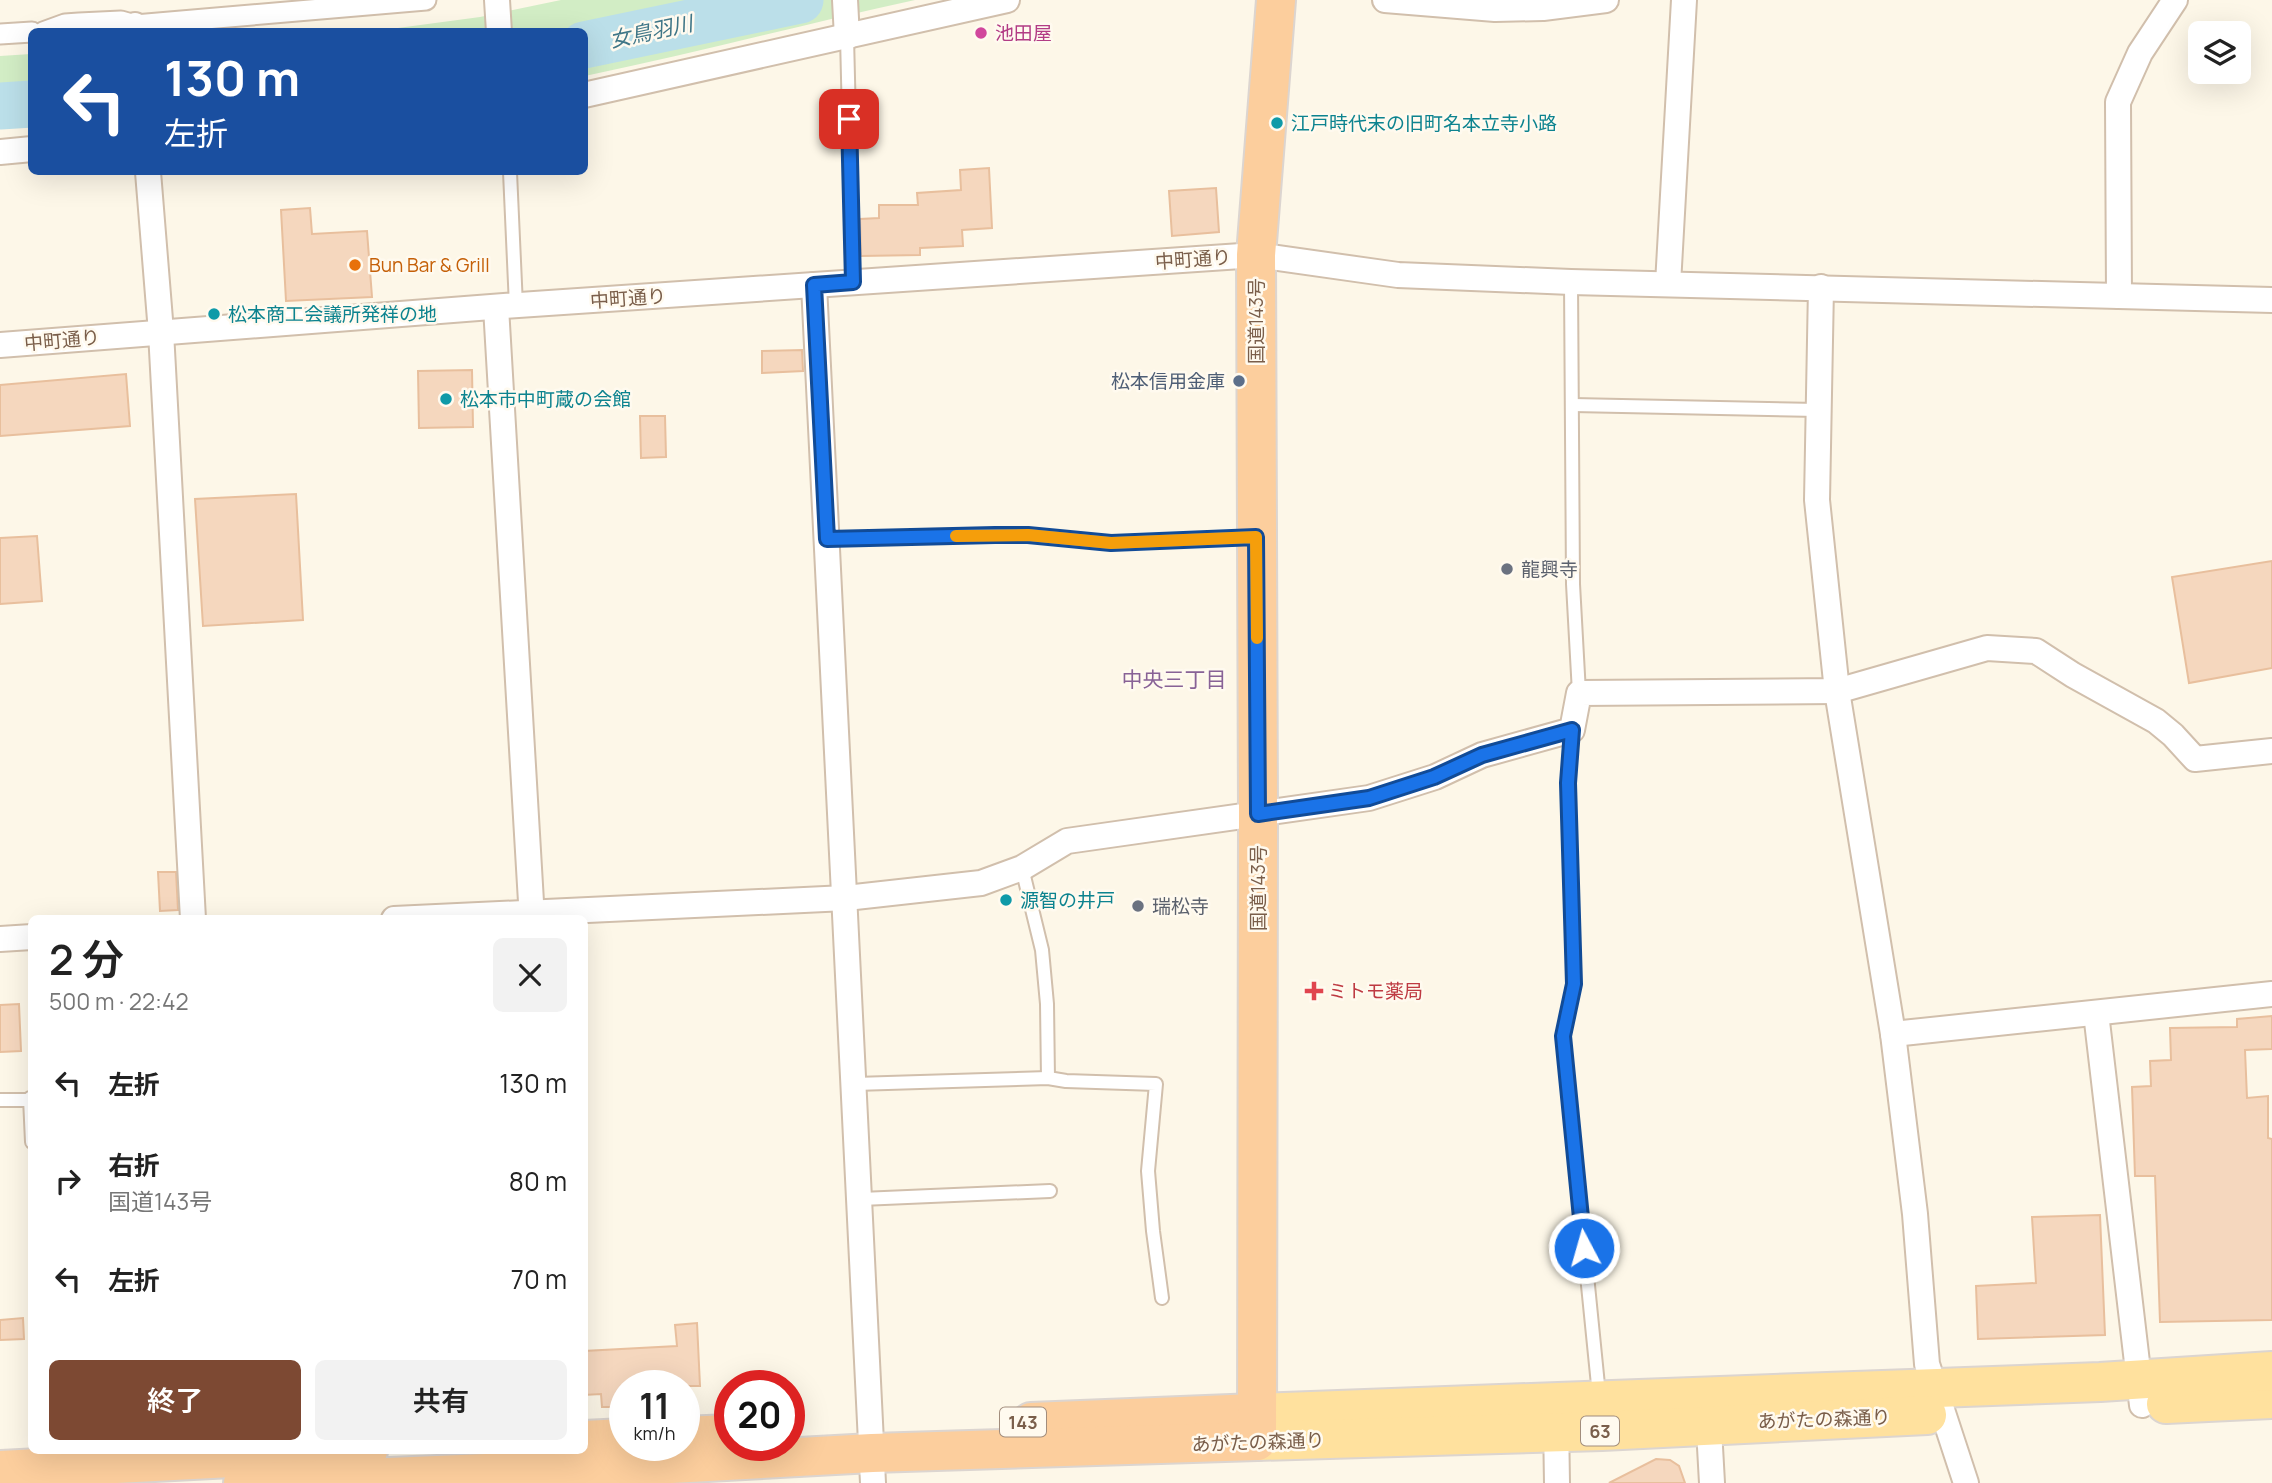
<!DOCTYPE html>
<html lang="ja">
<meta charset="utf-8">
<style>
body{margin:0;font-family:Manrope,"Noto Sans JP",sans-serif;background:#f2f2f2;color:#222;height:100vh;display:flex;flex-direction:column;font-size:26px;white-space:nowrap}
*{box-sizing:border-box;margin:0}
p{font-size:23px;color:#767676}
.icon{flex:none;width:38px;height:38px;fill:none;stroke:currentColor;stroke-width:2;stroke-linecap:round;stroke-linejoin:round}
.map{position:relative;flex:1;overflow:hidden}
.side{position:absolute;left:28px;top:915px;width:560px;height:539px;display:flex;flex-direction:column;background:#fff;border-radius:10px;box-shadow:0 7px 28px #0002}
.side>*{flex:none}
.banner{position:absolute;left:28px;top:28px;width:560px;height:147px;border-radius:10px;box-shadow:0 7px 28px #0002;background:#1a4fa0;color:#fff;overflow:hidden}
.buttons{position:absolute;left:2188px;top:21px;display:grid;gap:14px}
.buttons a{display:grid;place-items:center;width:63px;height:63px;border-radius:10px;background:#fff;box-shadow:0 7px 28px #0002;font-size:35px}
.speed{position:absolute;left:609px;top:1370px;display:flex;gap:14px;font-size:35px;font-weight:700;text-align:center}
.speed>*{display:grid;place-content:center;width:91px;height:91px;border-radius:50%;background:#fff;box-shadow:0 7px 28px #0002;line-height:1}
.speed small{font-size:18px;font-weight:400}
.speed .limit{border:10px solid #d22;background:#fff;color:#111}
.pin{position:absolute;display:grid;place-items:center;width:60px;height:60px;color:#fff;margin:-30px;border-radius:14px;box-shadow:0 4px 10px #0006}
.me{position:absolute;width:77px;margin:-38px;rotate:354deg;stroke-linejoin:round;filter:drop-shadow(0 0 5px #0008)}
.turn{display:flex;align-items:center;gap:24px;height:147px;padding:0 21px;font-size:32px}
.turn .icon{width:91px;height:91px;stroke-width:2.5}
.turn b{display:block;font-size:49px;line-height:60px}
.round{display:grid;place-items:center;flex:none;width:74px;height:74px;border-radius:10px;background:#f2f2f2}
.summary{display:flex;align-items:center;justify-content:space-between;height:119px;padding:0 21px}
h1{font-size:42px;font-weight:600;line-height:52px}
.action{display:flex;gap:14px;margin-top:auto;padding:14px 21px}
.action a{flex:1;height:80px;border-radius:10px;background:#7d4933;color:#fff;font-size:28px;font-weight:600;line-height:80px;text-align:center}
.action a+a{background:#f2f2f2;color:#222}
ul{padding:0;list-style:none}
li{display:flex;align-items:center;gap:21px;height:98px;padding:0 21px}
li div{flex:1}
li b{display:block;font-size:26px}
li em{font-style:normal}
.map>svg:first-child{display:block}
</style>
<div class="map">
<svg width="2272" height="1483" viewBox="0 0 2272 1483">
<rect width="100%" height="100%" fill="#fdf7e8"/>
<!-- green -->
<g fill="#d2edc5">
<polygon points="561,0 734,0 667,20 585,32 368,32 480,17"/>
<path d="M 823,0 L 915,0 C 805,24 695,53 585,76 L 585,51 L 805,6 Z"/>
<polygon points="31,54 31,83 17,84 0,91 0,56"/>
</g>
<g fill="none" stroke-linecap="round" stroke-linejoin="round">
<!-- river -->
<g stroke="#bbdfe9" stroke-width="47">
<polyline points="584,45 800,0"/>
<polyline points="0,106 32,104"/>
</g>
</g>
<!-- building -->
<g fill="#f5d7be" stroke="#e8bf9d" stroke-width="2">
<polygon points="989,168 992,228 962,230 963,246 920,248 920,255 861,256 860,219 879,218 879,205 918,205 917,193 961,190 960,170"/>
<polygon points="1216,188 1219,232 1172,236 1169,191"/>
<polygon points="310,208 312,234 367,231 372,297 286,301 281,210"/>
<polygon points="802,350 803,371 762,373 762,351"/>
<polygon points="472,370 473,427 419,428 418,371"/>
<polygon points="126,374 130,426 0,436 0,385"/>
<polygon points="640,416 665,416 666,457 641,458"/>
<polygon points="296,494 303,620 203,626 195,499"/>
<polygon points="37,536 42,601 0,604 0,538"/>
<polygon points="2272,561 2272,668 2189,683 2172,577"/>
<polygon points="158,872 176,872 178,910 160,911"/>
<polygon points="19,1004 21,1051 0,1052 0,1005"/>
<polygon points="2272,1016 2272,1049 2245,1050 2247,1098 2268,1096 2268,1138 2272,1139 2272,1320 2160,1322 2155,1176 2135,1176 2132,1087 2151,1086 2150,1061 2171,1060 2170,1028 2237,1027 2237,1019"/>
<polygon points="2100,1215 2105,1335 1978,1339 1976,1286 2036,1283 2032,1217"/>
<polygon points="23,1318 24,1339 0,1340 0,1320"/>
<polygon points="697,1323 700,1386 625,1386 624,1407 602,1407 601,1394 584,1395 584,1351 677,1346 675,1325"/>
<polygon points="1656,1459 1670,1460 1679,1466 1685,1483 1609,1483"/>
</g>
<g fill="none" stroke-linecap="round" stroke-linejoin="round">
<defs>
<g id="service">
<polyline points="847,37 853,282"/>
<polyline points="510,172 516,306"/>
<polyline points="1571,282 1573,584 1579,693"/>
<polyline points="1573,405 1818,410"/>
<polyline points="826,539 995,535 1028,535 1111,543 1252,537"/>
<polyline points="1572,730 1568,783 1574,984 1563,1036 1599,1395"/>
<polyline points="1022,868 1042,950 1047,1004 1048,1078"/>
<polyline points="855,1084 1048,1078 1066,1081 1156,1084 1148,1171 1153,1231 1162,1298"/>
<polyline points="30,1098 32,1142"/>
<polyline points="0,1100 32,1100"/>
<polyline points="861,1199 1050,1191"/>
</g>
<g id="pedestrian">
<polyline points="43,32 65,24 79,23 121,21 135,25 426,0"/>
<polyline points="0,34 32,32"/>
</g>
<g id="minor">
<polyline points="497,0 499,32"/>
<polyline points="845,0 847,37"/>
<polyline points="1385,0 1495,9 1543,8 1606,0"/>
<polyline points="135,25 135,32"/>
<polyline points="584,95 1007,0"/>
<polyline points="0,152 32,149"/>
<polyline points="148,172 161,332 193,919"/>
<polyline points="1668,284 1684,0"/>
<polyline points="814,285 873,1483"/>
<polyline points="1821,287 1817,500 1837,691 1893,1034 1915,1214 1927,1364 1966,1483"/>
<polyline points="2119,296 2118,102 2140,53 2175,0"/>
<polyline points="496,307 532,919"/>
<polyline points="0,345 504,306 1256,255 1398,275 1571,282 2272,300"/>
<polyline points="394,919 846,898 981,883 1022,868 1067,841 1369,798 1435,777 1482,755 1572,730 1579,693 1837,691 1987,648 2036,651 2073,675 2156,721 2173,735 2195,759 2272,751"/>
<polyline points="0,939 32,937"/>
<polyline points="2096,1013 2142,1405"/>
<polyline points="1893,1034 2272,994"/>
<polyline points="1708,1411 1712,1483"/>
<polyline points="1556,1421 1557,1483"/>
</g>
<g id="primary">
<polyline points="2166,1404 2272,1399"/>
<polyline points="1256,1413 2100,1382 2272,1371"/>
<polyline points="1257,1441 1602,1431 1927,1415"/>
</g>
<g id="trunk">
<polyline points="1031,1422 1256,1413"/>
<polyline points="684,1436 730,1434"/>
<polyline points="584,1440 625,1438"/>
<polyline points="0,1470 368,1451"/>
<polyline points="243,1483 562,1470 872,1453 1257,1441 1258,814 1256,255 1276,0"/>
</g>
</defs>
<!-- service casing -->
<use href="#service" stroke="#d1bfac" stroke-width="16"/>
<!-- pedestrian casing -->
<use href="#pedestrian" stroke="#d1bfac" stroke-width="23"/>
<!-- minor casing -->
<use href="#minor" stroke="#d1bfac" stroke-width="28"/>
<!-- primary casing -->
<use href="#primary" stroke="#dcd5d0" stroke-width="42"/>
<!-- trunk casing -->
<use href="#trunk" stroke="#dcd5d0" stroke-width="42"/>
<!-- service -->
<use href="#service" stroke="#fff" stroke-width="12"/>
<!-- pedestrian -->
<use href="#pedestrian" stroke="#fff" stroke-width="19"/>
<!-- minor -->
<use href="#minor" stroke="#fff" stroke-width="24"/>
<!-- primary -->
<use href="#primary" stroke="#ffe19e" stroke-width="38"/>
<!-- trunk -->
<use href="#trunk" stroke="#fcce9d" stroke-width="38"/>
</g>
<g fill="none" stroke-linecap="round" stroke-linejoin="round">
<defs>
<polyline id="route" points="849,119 853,282 814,285 827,539 995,535 1028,535 1111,543 1256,537 1258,814 1369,798 1434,777 1482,755 1572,730 1568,783 1574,984 1563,1036 1584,1248"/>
</defs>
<!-- route casing -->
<use href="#route" stroke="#114b97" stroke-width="18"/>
<!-- route -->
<use href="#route" stroke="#1a73e8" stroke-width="12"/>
<!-- slow -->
<polyline stroke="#f59e0b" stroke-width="12" points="956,536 1028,535 1111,543 1256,537 1257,638"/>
</g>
<!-- markers -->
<circle fill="#d1479c" stroke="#fffaef" stroke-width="2.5" cx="981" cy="33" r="7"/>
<g fill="#0f9aa8" stroke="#fffaef" stroke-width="2.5">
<circle cx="1277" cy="123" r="7"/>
<circle cx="214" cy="314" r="7"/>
<circle cx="446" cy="399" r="7"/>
<circle cx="1006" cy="900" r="7"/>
</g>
<circle fill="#e8710a" stroke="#fffaef" stroke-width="2.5" cx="355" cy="265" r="7"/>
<circle fill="#5c6f8a" stroke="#fffaef" stroke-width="2.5" cx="1239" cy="381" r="7"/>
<g fill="#6b7280" stroke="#fffaef" stroke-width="2.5">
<circle cx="1507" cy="569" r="7"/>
<circle cx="1138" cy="906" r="7"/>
</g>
<path fill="#e0444e" stroke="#fffaef" stroke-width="2.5" d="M1310.5 980.5h7v7h7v7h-7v7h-7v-7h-7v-7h7z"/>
<g text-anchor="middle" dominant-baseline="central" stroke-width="5" stroke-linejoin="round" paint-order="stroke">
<!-- shield labels -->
<g fill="#fffaef" stroke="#a28d7c" stroke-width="2">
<rect x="1000" y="1407.5" width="46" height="29" rx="5"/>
<rect x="1581" y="1416.5" width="38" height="29" rx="5"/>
</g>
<g font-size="18" font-weight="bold" fill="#7a5e4a">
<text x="1023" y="1422">143</text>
<text x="1600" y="1431">63</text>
</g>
<!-- hotel labels -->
<g font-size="19" fill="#b23c85" stroke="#fffaef" text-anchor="start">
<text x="995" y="33">池田屋</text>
</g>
<!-- culture labels -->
<g font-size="19" fill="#0d838f" stroke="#fffaef" text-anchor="start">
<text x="1291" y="123">江戸時代末の旧町名本立寺小路</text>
<text x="228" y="314">松本商工会議所発祥の地</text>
<text x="460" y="399">松本市中町蔵の会館</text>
<text x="1020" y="900">源智の井戸</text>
</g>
<!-- street labels -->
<g font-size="19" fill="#7a5e4a" stroke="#fffaef">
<text transform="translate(1193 259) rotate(-4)">中町通り</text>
<text transform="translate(628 298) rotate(-4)">中町通り</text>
<text transform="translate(1256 321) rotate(-90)">国道143号</text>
<text transform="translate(62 340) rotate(-5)">中町通り</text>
<text transform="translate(1258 888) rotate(-90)">国道143号</text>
<text transform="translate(1824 1419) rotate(-2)">あがたの森通り</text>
<text transform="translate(1258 1442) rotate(-2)">あがたの森通り</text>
</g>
<!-- food labels -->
<g font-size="19" fill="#c56008" stroke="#fffaef" text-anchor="start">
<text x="369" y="265">Bun Bar &amp; Grill</text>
</g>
<!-- service labels -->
<g font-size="19" fill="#4e5e75" stroke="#fffaef" text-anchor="end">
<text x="1225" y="381">松本信用金庫</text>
</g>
<!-- worship labels -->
<g font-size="19" fill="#5b616d" stroke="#fffaef" text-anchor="start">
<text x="1521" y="569">龍興寺</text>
<text x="1152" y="906">瑞松寺</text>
</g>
<!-- health labels -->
<g font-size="19" fill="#be3a42" stroke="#fffaef" text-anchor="start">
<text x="1328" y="991">ミトモ薬局</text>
</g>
<!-- water labels -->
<g font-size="21" font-style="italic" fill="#3f7687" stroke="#fffaef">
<text transform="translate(651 31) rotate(-12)">女鳥羽川</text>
</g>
<!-- neighbourhood labels -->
<g font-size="21" fill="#886296" stroke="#fffaef">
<text x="1174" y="679">中央三丁目</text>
</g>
</g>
</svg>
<div class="buttons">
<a><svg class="icon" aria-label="layers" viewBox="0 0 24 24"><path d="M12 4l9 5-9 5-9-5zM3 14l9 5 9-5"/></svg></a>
</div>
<div class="speed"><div>11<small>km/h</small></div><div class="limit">20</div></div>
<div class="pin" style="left:849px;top:119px;background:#d93025"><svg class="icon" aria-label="arrive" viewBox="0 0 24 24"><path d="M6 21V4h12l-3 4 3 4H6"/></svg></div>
<svg class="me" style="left:1584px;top:1248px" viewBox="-20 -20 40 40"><circle r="17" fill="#1a73e8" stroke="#fff" stroke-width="3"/><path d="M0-11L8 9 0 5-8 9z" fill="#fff"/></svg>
<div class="banner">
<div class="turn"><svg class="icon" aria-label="left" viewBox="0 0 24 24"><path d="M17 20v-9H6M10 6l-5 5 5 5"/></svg><div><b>130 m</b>左折</div></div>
</div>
<section class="side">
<div class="summary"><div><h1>2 分</h1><p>500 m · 22:42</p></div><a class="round"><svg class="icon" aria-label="close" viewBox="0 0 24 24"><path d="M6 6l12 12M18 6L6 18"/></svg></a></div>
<ul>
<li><svg class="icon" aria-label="left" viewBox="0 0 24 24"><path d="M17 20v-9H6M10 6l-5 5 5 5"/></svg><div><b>左折</b></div><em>130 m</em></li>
<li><svg class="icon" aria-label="right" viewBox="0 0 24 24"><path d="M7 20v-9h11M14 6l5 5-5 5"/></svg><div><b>右折</b><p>国道143号</p></div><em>80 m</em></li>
<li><svg class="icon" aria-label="left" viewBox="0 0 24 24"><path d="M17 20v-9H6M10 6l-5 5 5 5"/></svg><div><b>左折</b></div><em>70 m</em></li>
</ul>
<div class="action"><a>終了</a><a>共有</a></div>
</section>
</div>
